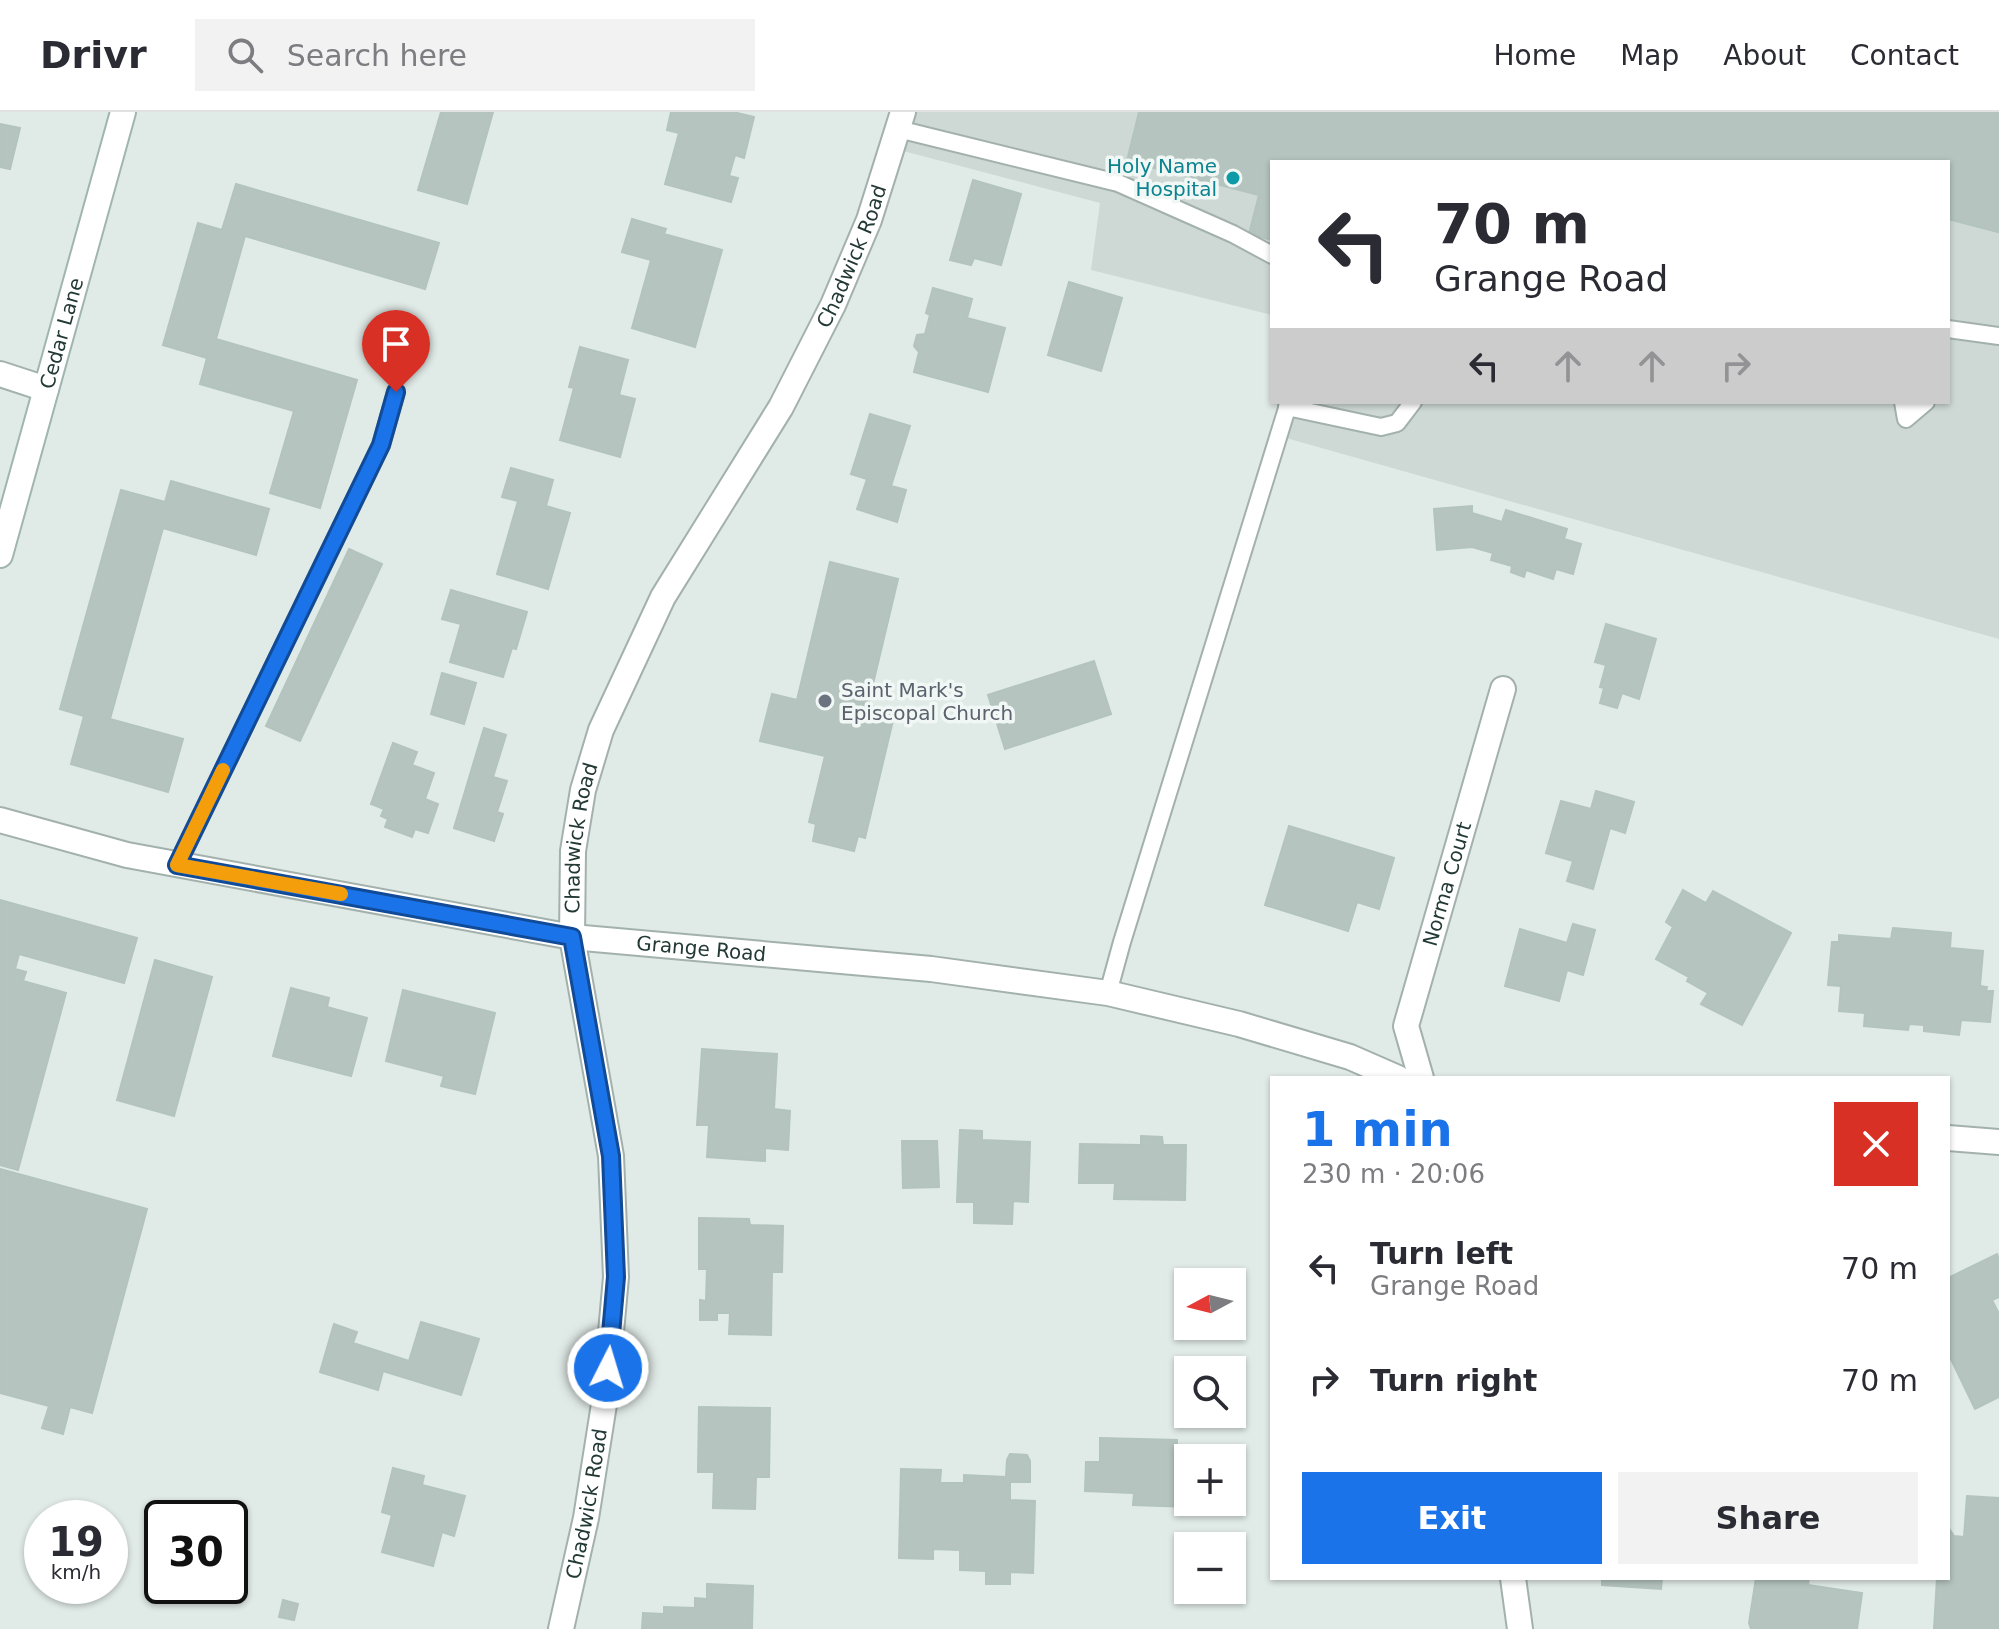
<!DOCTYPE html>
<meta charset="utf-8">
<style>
body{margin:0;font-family:"DejaVu Sans",sans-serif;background:#f2f2f3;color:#2b2b33;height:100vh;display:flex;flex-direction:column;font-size:30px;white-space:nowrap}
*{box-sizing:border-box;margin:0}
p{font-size:26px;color:#7c7c81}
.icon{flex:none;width:44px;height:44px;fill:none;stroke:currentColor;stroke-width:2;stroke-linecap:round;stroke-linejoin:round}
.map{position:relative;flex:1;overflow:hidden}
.side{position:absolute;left:1270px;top:964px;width:680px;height:504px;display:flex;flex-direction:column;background:#fff;border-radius:0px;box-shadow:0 2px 6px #0004}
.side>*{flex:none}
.hud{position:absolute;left:1270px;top:48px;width:680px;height:244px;border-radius:0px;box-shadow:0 2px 6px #0004;background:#fff;color:#2b2b33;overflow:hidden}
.needle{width:52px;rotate:263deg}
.tools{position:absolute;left:1174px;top:1156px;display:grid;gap:16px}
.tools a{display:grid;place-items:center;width:72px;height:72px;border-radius:0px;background:#fff;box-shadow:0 2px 6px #0004;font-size:40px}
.speed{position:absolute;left:24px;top:1388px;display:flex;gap:16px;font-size:40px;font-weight:700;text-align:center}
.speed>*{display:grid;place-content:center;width:104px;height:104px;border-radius:50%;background:#fff;box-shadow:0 2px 6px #0004;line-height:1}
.speed small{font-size:20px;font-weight:400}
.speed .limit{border:4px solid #111;border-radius:12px;background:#fff;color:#111}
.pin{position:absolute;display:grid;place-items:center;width:68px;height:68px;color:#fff;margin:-82px -34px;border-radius:50% 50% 50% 0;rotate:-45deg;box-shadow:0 0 8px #0007}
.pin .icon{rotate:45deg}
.me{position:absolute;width:88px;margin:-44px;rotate:5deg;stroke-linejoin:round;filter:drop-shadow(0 0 6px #0008)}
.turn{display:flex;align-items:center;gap:28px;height:168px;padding:0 32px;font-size:36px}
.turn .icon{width:104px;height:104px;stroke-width:2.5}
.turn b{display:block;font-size:56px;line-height:68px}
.lanes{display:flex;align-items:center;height:76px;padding:0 32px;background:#0003;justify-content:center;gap:40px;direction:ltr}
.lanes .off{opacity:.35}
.round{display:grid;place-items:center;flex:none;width:84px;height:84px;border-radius:0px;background:#f2f2f3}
.summary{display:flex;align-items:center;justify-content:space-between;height:136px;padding:0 32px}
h1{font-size:48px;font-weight:600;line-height:60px;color:#1a73e8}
.cta{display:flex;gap:16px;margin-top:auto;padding:16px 32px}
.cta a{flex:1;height:92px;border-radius:0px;background:#1a73e8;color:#fff;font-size:32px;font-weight:600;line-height:92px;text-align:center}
.cta a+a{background:#f2f2f3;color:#2b2b33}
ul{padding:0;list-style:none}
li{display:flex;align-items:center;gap:24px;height:112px;padding:0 32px}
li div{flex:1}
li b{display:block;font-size:30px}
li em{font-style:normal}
header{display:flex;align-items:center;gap:48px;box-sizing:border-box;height:112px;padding:0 40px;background:#fff;border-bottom:2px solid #e1e1e2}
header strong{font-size:38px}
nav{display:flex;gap:44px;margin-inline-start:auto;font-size:28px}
.search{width:560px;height:72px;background:#f2f2f3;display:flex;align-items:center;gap:20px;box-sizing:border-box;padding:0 28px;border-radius:0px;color:#7c7c81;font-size:30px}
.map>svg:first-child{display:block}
</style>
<header>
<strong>Drivr</strong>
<div class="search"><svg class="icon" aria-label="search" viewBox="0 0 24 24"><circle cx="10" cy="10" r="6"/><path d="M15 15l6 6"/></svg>Search here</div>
<nav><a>Home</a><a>Map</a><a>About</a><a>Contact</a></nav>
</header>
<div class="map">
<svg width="1999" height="1517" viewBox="0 0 1999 1517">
<rect width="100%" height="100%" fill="#e0eae6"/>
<!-- built -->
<polygon fill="#ced9d5" points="903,0 1999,0 1999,527 1279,324 1289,290 1948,290 1948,50 1272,50 1272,203 1091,158 1100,91 892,36"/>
<!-- building -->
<g fill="#b5c4bf" stroke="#b3c3be" stroke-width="2">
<polygon points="441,0 493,0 467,92 418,78"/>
<polygon points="671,0 733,0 754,5 744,46 735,43 729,64 738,66 731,90 665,72 679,21 667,18"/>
<polygon points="1139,0 1999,0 1999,116 1998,120 1948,107 1948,50 1272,50 1272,128 1249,122 1259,83 1127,49"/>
<polygon points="0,12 20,16 10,57 0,55"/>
<polygon points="973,68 1021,82 1001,153 974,146 971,153 950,148"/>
<polygon points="236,72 439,131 425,177 245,124 216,227 357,268 320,396 270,381 294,299 200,272 207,246 163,233 198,111 222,118"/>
<polygon points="632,107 666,117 664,122 722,138 695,235 632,216 651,148 622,140"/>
<polygon points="1069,170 1122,186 1101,259 1048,243"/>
<polygon points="933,176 972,187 967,206 1005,216 988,280 914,260 919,240 914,234 917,223 925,222 930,203 926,201"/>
<polygon points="580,235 628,248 619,283 635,287 620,345 560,328 574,276 569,275"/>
<polygon points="870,302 910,314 891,374 906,378 897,410 857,397 867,367 851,362"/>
<polygon points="511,356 553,368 546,394 570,401 548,477 497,462 518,389 502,385"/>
<polygon points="171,369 269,397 256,443 163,416 110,607 183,627 168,680 71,652 84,604 60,597 121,378 165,390"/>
<polygon points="1472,394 1472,401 1502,410 1506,398 1567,417 1564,427 1581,432 1573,462 1556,457 1553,467 1526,458 1524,465 1511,460 1512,454 1491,448 1493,441 1472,435 1437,438 1434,397"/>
<polygon points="349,437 382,452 300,629 266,614"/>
<polygon points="830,450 898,467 868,593 895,600 865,726 858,724 854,739 813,729 816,712 809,710 825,644 760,629 772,582 797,588"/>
<polygon points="451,478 527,500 516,537 512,536 503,565 450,550 461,512 442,507"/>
<polygon points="1606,512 1656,527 1639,587 1622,581 1617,596 1600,591 1604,576 1600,575 1606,553 1595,550"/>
<polygon points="1094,549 1111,602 1005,637 988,583"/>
<polygon points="442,561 476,571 464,612 431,602"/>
<polygon points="484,616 506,623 493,665 507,669 497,700 503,702 494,729 454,716"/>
<polygon points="393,631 417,640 412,653 434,661 425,687 438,692 428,721 415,717 412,725 385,715 388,707 381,704 384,697 371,692"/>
<polygon points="1596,679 1634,690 1625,721 1610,716 1593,777 1567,769 1573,749 1546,741 1561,689 1591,697"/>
<polygon points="1289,714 1394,746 1379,797 1357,790 1348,819 1265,793"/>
<polygon points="1683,778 1706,791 1713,779 1791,821 1742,913 1701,892 1708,881 1687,869 1689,865 1656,847 1673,815 1666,810"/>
<polygon points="0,788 137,826 124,871 19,842 15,857 26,860 23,869 66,881 18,1058 0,1053"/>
<polygon points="1573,812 1595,818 1583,863 1567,858 1559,889 1505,874 1520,817 1567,831"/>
<polygon points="1893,816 1951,821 1950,836 1983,839 1980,874 1987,875 1986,879 1993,879 1990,910 1961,908 1959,923 1924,919 1924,913 1909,912 1908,918 1864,914 1865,901 1839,899 1841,874 1828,873 1832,830 1839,830 1839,823 1891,827"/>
<polygon points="155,848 212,865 174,1004 117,988"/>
<polygon points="291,876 329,886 327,895 367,906 351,964 273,944"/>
<polygon points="403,878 495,901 475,982 441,974 444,964 386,949"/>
<polygon points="702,937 777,942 774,997 790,999 788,1038 765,1036 765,1049 707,1045 709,1013 697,1013"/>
<polygon points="960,1018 982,1019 982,1028 1030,1030 1028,1090 1013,1089 1012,1112 974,1111 974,1090 957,1090"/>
<polygon points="1141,1024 1162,1025 1163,1033 1186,1033 1185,1088 1114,1087 1115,1071 1079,1071 1080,1032 1141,1033"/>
<polygon points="902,1029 937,1029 939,1075 903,1076"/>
<polygon points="0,1057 147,1097 92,1301 70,1295 63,1322 42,1316 49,1294 0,1281"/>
<polygon points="699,1106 749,1107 750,1113 783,1114 782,1160 772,1160 771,1223 729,1222 730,1201 717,1201 717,1208 700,1208 700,1188 706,1189 707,1157 699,1157"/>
<polygon points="1997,1142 1999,1147 1999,1185 1992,1188 1999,1202 1999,1285 1975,1297 1948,1241 1948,1166"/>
<polygon points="421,1210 479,1227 461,1283 383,1259 378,1278 320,1260 334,1212 357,1220 353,1231 409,1249"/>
<polygon points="699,1295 770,1296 769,1365 756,1365 755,1397 713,1396 714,1360 698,1360"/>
<polygon points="1100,1326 1177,1328 1176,1363 1188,1364 1188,1390 1191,1390 1191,1395 1133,1393 1134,1381 1085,1379 1086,1350 1100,1350"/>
<polygon points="1010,1342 1027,1343 1030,1349 1030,1370 1010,1370 1010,1388 1035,1389 1033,1461 1010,1460 1010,1472 986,1472 986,1459 960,1458 960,1438 933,1437 933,1447 899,1446 901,1357 941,1358 940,1371 964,1371 964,1363 1006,1365 1007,1348"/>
<polygon points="393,1356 424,1364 422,1373 465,1384 454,1424 442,1420 433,1454 382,1440 392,1403 382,1400"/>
<polygon points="1967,1384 1999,1386 1999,1517 1934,1517 1937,1466 1948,1466 1948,1415 1954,1424 1964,1425"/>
<polygon points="1602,1466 1662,1466 1661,1477 1602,1473"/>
<polygon points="1756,1466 1809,1466 1808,1473 1862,1481 1857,1517 1751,1517 1749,1511"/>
<polygon points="707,1472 753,1474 752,1517 642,1517 643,1501 664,1502 664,1495 695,1496 695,1486 707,1487"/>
<polygon points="283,1488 298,1492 294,1508 279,1505"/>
</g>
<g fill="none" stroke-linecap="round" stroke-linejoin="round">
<defs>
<g id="service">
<polyline points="898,17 1118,71 1233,122 1272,143"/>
<polyline points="1948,217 1999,224"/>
<polyline points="1903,290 1906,307 1926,290"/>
<polyline points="1287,295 1381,315 1397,311 1413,290"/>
<polyline points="177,753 381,333 396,280"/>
<polyline points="1108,881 1122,830 1289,290"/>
</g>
<g id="minor">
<polyline points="0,262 46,277"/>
<path id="s1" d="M 0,708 L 127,743 L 572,825 L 931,857 L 1108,881 L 1239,912 L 1350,945 L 1398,966"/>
<path id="s2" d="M 1421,966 L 1406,914 L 1503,577"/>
<polyline points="1948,1026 1999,1030"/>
<polyline points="1513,1466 1520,1517"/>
<path id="s3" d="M 561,1517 L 586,1406 L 605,1286 L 616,1165 L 611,1044 L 572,825 L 573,739 L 583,678 L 601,618 L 663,485 L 781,295 L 833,193 L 869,108 L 903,0"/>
</g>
<g id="secondary">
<path id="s4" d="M 0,443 L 123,0"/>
</g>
</defs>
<!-- service casing -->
<use href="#service" stroke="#a3b1ad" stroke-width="20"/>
<!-- minor casing -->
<use href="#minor" stroke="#a3b1ad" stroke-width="28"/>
<!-- secondary casing -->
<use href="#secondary" stroke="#a0b5af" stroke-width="28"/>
<!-- service -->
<use href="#service" stroke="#fff" stroke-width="16"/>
<!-- minor -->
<use href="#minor" stroke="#fff" stroke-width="24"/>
<!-- secondary -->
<use href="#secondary" stroke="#fff" stroke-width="24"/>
</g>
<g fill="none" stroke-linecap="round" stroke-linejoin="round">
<defs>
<polyline id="route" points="396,280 381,333 177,753 572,825 611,1044 616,1165 608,1256"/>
</defs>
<!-- route casing -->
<use href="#route" stroke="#114b97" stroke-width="20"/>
<!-- route -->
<use href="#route" stroke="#1a73e8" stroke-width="14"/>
<!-- slow -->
<polyline stroke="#f59e0b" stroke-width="14" points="223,658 177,753 341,782"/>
</g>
<!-- markers -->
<circle fill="#0f9aa8" stroke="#f0f7f4" stroke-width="3" cx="1233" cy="66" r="8"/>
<circle fill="#6b7280" stroke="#f0f7f4" stroke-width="3" cx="825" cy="589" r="8"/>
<g text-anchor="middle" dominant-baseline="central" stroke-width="7" stroke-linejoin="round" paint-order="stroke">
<!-- culture labels -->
<g font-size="20" fill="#0d838f" stroke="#f0f7f4" text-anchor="end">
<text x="1217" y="54">Holy Name<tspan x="1217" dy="23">Hospital</tspan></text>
</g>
<!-- street labels -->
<g font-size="20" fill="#223935" stroke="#f0f7f4">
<text stroke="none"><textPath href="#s3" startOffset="1448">Chadwick Road</textPath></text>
<text stroke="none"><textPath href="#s4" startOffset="230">Cedar Lane</textPath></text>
<text stroke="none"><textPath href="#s3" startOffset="800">Chadwick Road</textPath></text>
<text stroke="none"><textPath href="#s2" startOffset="202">Norma Court</textPath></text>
<text stroke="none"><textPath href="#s1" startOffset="714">Grange Road</textPath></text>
<text stroke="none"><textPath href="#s3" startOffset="128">Chadwick Road</textPath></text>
</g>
<!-- worship labels -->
<g font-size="20" fill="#5b616d" stroke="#f0f7f4" text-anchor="start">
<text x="841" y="578">Saint Mark's<tspan x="841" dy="23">Episcopal Church</tspan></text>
</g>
</g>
</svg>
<div class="tools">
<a><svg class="needle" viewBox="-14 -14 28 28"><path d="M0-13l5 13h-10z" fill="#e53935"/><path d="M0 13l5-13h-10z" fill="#7c7c81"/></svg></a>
<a><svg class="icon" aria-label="search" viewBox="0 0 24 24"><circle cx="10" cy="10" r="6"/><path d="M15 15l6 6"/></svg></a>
<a>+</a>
<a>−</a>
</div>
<div class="speed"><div>19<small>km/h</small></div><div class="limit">30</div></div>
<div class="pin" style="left:396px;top:280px;background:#d93025"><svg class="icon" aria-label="arrive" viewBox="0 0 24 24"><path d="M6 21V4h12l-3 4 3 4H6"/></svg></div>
<svg class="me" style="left:608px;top:1256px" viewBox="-20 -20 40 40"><circle r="17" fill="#1a73e8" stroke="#fff" stroke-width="3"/><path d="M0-11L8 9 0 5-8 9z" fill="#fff"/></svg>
<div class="hud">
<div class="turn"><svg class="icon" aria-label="left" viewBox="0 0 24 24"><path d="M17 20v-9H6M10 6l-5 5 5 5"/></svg><div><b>70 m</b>Grange Road</div></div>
<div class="lanes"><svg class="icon" aria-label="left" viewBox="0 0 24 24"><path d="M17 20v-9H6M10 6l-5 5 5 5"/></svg><svg class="icon off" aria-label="ahead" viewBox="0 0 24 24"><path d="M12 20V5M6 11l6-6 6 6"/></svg><svg class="icon off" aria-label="ahead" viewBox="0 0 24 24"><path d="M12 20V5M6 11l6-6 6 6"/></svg><svg class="icon off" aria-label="right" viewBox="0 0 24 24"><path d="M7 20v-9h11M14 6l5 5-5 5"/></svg></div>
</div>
<section class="side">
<div class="summary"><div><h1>1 min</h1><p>230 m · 20:06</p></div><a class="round" style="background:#d93025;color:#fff"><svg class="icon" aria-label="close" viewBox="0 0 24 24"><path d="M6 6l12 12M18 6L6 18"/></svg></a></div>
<ul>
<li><svg class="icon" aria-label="left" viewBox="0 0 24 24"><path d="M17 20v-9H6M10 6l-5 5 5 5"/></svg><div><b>Turn left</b><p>Grange Road</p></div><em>70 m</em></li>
<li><svg class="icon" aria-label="right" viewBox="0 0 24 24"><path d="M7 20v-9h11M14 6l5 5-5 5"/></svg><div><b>Turn right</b></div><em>70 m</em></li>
</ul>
<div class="cta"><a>Exit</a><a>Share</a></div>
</section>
</div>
